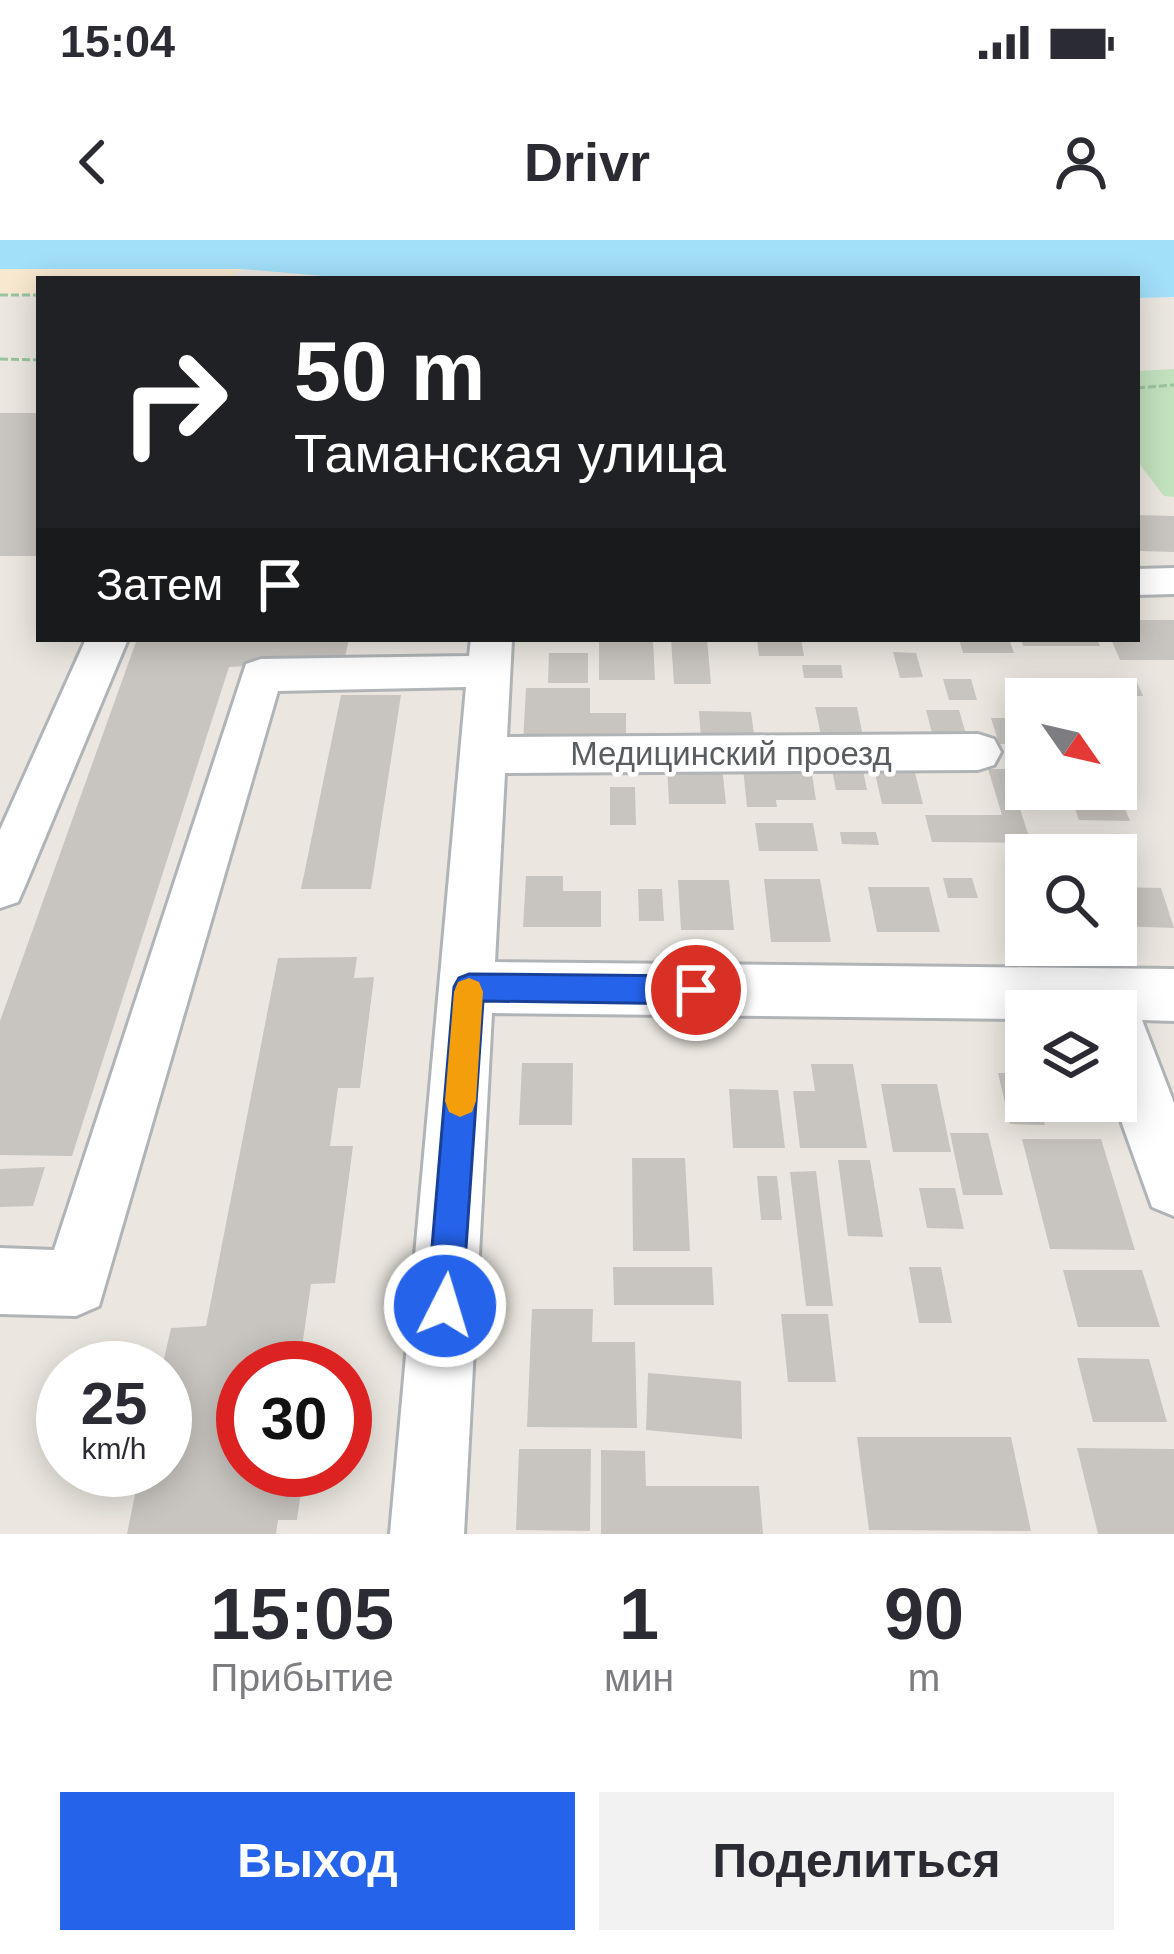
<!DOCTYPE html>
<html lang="ru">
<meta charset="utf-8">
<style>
body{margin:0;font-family:Helvetica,sans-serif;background:#f2f2f3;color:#2b2b33;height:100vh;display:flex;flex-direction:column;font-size:45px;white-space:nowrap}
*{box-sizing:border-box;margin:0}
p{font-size:39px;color:#7c7c81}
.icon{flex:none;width:66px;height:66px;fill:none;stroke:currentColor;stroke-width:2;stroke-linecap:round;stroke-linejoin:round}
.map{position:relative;height:1294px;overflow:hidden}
.details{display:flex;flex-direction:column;background:#fff;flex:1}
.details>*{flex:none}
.guide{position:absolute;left:36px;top:36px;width:1104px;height:366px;border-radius:0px;box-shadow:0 6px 30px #0003;background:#202124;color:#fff;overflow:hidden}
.needle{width:78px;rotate:124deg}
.controls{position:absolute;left:1005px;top:438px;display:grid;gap:24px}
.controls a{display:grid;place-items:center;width:132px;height:132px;border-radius:0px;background:#fff;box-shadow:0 6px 30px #0003;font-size:60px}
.speed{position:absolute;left:36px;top:1101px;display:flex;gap:24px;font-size:60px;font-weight:700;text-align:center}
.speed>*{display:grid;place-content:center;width:156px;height:156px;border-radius:50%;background:#fff;box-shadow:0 6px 30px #0003;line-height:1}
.speed small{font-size:30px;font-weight:400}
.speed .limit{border:18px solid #d22;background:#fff;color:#111}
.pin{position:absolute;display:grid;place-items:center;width:102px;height:102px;color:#fff;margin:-51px;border:6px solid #fff;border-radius:50%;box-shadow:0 3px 12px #0007}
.me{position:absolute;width:132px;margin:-66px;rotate:5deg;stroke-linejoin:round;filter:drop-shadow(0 0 9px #0008)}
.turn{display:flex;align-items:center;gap:42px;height:252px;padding:0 60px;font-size:54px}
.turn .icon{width:156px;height:156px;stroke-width:2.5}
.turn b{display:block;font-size:84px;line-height:102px}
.then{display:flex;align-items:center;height:114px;padding:0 60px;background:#0003;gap:24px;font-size:45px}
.eta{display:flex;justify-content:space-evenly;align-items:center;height:204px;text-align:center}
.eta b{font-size:72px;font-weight:700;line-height:84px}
.primary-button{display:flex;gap:24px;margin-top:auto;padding:24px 60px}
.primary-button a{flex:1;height:138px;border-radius:0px;background:#2563eb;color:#fff;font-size:48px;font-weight:700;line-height:138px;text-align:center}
.primary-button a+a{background:#f2f2f3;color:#2b2b33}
.status{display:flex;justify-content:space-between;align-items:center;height:84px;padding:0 60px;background:#fff;direction:ltr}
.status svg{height:33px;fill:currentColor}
header{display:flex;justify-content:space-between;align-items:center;height:156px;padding:0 60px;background:#fff;font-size:54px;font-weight:700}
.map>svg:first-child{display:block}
</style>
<div class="status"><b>15:04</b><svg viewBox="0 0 49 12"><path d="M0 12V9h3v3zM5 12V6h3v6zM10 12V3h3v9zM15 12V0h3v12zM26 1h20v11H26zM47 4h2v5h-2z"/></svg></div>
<header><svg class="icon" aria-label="back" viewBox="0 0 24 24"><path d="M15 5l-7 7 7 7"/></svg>Drivr<svg class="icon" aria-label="person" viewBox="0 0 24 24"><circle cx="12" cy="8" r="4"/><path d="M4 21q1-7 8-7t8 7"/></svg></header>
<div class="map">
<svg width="1174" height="1294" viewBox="0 0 1174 1294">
<rect width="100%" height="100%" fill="#ebe7e0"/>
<!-- green -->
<polygon fill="#c2e1bd" points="1174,129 1174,257 1164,256 1137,221 1137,131"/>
<!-- sand -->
<polygon fill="#f7e8cf" points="0,29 241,29 227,39 39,39 39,54 0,54"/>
<!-- water -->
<polygon fill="#a2dff9" points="0,0 1174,0 1174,57 1137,58 1137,39 358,39 241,29 0,29"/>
<!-- building -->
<g fill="#c8c4bf">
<rect x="0" y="173" width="39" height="143"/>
<polygon points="1137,275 1174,276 1174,312 1140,311"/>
<polygon points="1137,380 1174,380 1174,420 1120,420 1111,399 1137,399"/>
<polygon points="137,399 349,399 344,421 229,427 72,916 0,915 0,781"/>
<polygon points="671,399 707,399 711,444 674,444"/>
<polygon points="757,399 801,399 804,416 759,416"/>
<polygon points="959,399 1009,399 1014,413 963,413"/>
<polygon points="1021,399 1097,399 1100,406 1023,406"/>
<polygon points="599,401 653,401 655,440 599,440"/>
<polygon points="893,412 916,413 923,437 900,438"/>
<polygon points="549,413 588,413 588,443 548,443"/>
<polygon points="802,425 841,425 843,438 804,438"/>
<polygon points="943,439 971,439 977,460 949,460"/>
<polygon points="1092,440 1136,440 1143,456 1099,456"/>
<polygon points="526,448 590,448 590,473 626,473 626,502 523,502"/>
<polygon points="341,455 401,455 371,649 301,649"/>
<polygon points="815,467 857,467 864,501 822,500"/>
<polygon points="926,470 959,470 968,501 934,501"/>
<polygon points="699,471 751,472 755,501 701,500"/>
<polygon points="991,478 1007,478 1015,504 999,504"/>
<polygon points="667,526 722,526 726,564 669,564"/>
<polygon points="743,528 811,528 816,560 776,560 777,567 747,567"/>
<polygon points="874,529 914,529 923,564 882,564"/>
<polygon points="988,529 1007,529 1031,603 932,602 925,575 1002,575"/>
<polygon points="832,530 863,530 867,550 836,550"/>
<polygon points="610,547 635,547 636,585 610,585"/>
<polygon points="1068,549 1117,549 1130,581 1079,580"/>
<polygon points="755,583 813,583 818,611 759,611"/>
<polygon points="840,592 876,592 879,605 842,604"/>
<polygon points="526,636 563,636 563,651 601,651 601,687 523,687"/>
<polygon points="943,638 972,638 978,658 948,658"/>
<polygon points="764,639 820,639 831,702 771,702"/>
<polygon points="678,640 729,640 734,690 681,690"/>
<polygon points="868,647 929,647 940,692 877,692"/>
<polygon points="1116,647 1161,648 1174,688 1116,686"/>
<polygon points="638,649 662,649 664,681 639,681"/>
<polygon points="1005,656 1026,656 1026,696 1017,696"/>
<polygon points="357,717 354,738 374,737 360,848 338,848 330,906 353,906 335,1043 311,1044 299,1128 243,1128 243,1230 304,1230 297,1280 278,1280 276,1294 127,1294 140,1230 165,1230 162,1128 171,1088 206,1086 278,718"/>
<polygon points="522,823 573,823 572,885 519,885"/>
<polygon points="811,824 853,824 867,908 800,908 793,851 815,851"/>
<polygon points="998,833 1026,833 1026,861 1038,861 1045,885 1010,884"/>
<polygon points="881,844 937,844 951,912 893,912"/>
<polygon points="729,849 778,850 785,908 733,908"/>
<polygon points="950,893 988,893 1003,955 963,955"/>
<polygon points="1022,899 1101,899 1135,1010 1050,1009"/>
<polygon points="632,918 685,918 690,1011 633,1011"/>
<polygon points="838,920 870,920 883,997 848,996"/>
<polygon points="45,927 33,966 0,967 0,929"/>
<polygon points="816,931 833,1066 806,1066 790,932"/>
<polygon points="757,936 777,936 782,980 761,980"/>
<polygon points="919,948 955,948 964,989 927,988"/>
<polygon points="613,1027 712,1027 714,1065 614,1065"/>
<polygon points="909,1027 941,1027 952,1083 919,1083"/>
<polygon points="1063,1030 1142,1030 1160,1087 1078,1087"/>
<polygon points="532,1069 593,1069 592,1102 635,1102 637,1188 527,1187"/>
<polygon points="781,1074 828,1074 836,1142 788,1142"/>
<polygon points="1077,1118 1149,1119 1167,1182 1093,1182"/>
<polygon points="648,1133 741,1141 742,1199 646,1190"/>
<polygon points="857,1197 1011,1197 1031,1291 869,1290"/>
<polygon points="1077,1208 1174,1209 1174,1294 1098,1294"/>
<polygon points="519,1209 591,1209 590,1291 516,1290"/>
<polygon points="601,1210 645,1211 646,1246 759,1246 763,1294 601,1294"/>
</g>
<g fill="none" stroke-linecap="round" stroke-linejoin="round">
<defs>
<g id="minor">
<polygon points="1174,328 1174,354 1137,355 1137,329"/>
<polygon points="86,399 128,399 25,646 18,662 0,668 0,590"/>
<polygon points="471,399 512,400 507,497 978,494 994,499 1001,512 994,525 978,530 505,533 495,722 1174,729 1174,781 1142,780 1174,863 1174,976 1152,967 1114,861 1116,771 1026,771 1026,779 492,773 464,1294 390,1294 466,447 278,451 99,1066 76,1076 0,1074 0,1008 54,1010 246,424 261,419 469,416"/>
</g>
</defs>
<!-- minor casing -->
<use href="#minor" stroke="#b1b4b7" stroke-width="6"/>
<!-- path -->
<g stroke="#98c49e" stroke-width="3" stroke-dasharray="8 3" stroke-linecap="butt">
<polyline points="0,55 39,55"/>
<polyline points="0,119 39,120"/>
<polyline points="1137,148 1174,145"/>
</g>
<!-- minor -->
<use href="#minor" fill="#fff" fill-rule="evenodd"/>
</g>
<!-- route -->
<polygon fill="#2563eb" stroke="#184099" stroke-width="3" points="469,734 696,736 706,740 711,750 706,760 696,764 483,761 462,1066 457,1079 445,1084 432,1079 427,1066 454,747 459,738"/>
<!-- slow -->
<polygon fill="#f59e0b" points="469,738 479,742 483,752 476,861 472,872 460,877 449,872 445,861 454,752 458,742"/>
<g text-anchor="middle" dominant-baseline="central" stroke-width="9" stroke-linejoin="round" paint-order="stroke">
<!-- street labels -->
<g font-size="33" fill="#595d60" stroke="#fff">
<text x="731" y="513">Медицинский проезд</text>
</g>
</g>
</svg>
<div class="controls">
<a><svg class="needle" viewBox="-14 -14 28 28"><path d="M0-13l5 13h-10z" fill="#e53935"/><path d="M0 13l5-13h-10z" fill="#7c7c81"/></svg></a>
<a><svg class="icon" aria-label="search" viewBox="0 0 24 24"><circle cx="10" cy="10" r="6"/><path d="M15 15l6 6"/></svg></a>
<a><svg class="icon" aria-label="layers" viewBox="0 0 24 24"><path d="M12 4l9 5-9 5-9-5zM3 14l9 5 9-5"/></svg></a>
</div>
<div class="speed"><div>25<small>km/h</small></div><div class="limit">30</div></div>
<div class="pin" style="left:696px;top:750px;background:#d93025"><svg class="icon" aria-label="arrive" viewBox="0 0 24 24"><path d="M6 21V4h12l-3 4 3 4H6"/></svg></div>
<svg class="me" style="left:445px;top:1066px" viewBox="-20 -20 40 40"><circle r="17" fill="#2563eb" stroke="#fff" stroke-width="3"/><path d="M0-11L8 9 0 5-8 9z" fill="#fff"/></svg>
<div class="guide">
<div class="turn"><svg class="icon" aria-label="right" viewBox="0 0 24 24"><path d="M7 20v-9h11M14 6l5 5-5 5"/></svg><div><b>50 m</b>Таманская улица</div></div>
<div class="then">Затем<svg class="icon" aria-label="arrive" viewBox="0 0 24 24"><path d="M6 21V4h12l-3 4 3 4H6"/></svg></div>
</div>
</div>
<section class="details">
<div class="eta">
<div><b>15:05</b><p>Прибытие</p></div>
<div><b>1</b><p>мин</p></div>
<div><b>90</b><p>m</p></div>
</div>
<div class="primary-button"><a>Выход</a><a>Поделиться</a></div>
</section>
